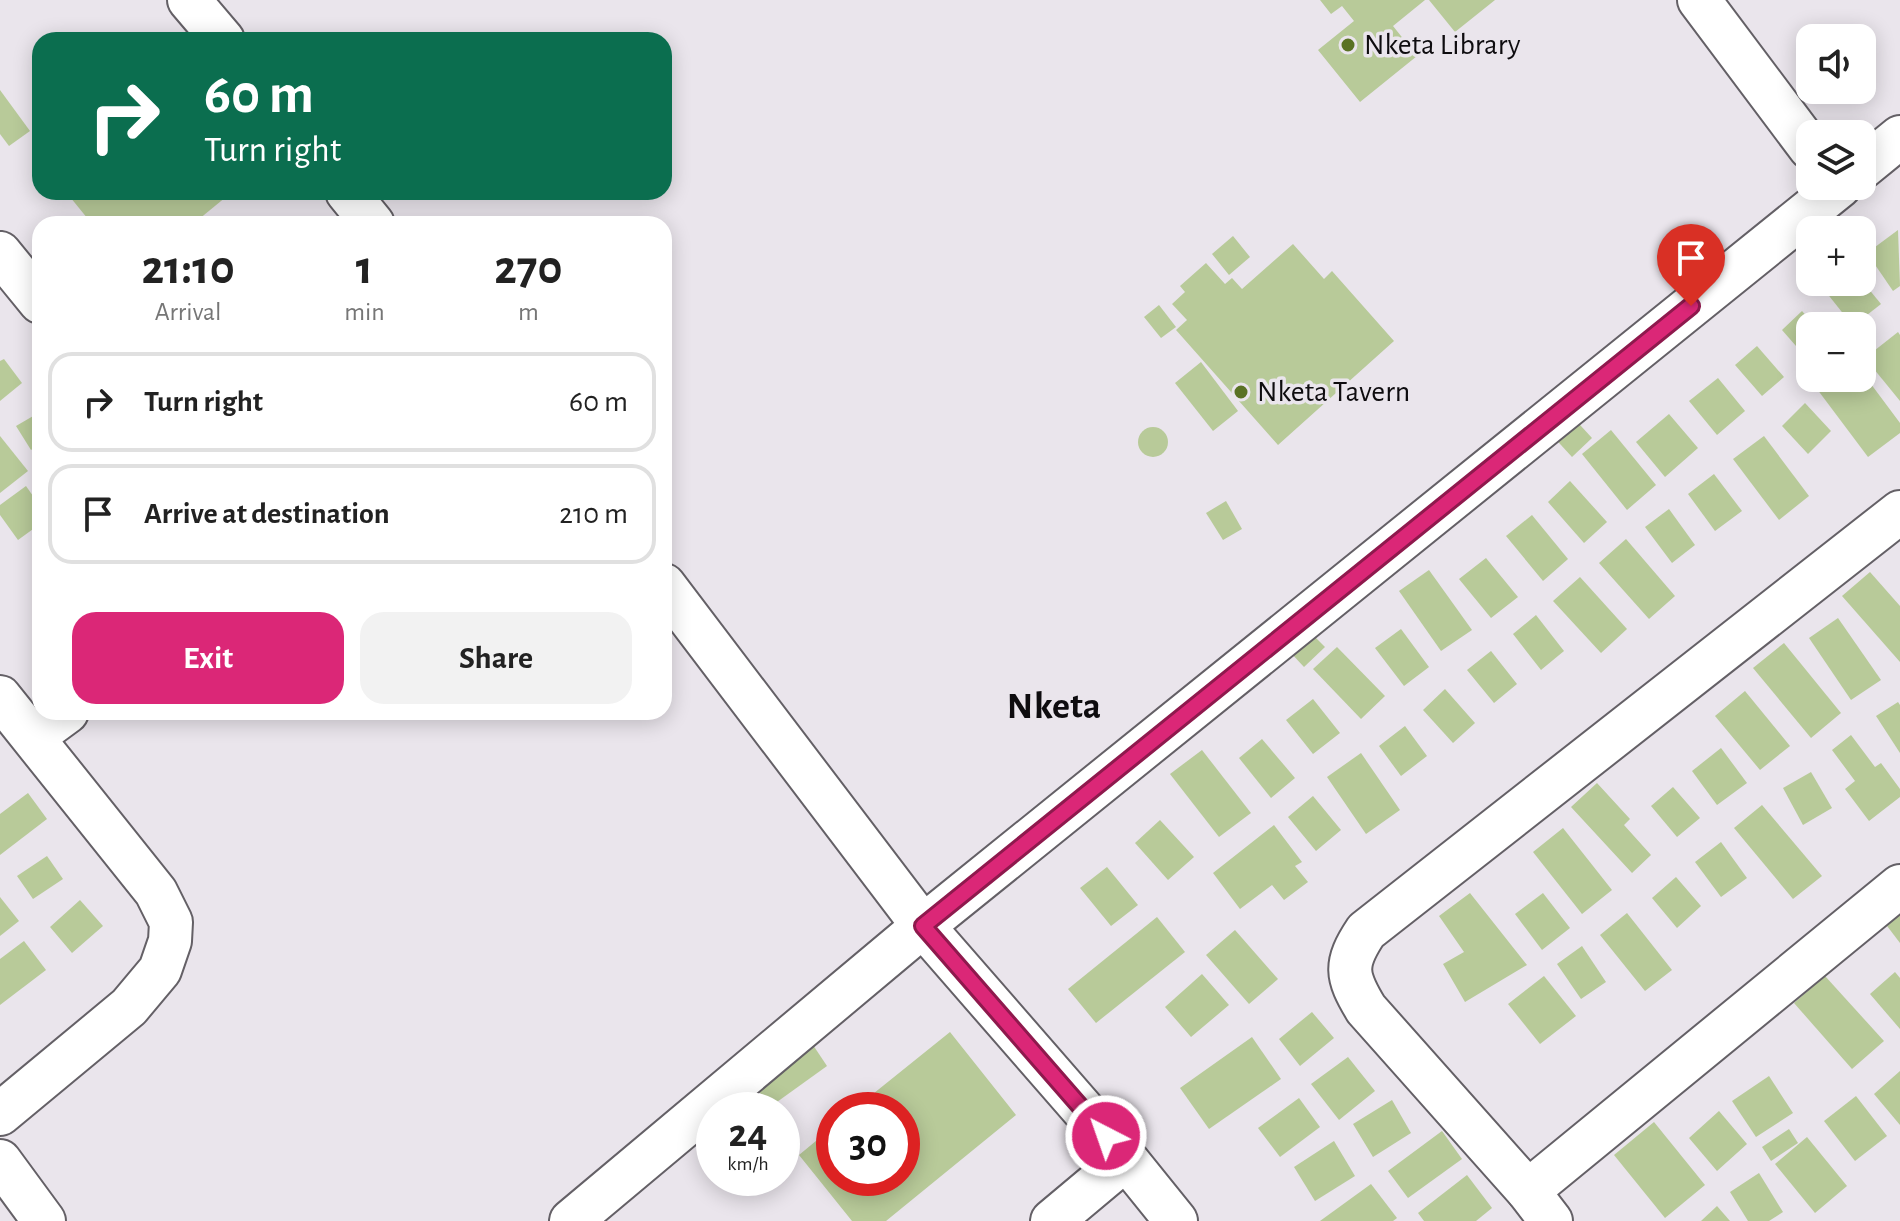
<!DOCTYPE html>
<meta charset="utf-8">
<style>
body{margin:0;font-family:"Alegreya Sans",sans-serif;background:#f2f2f2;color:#222;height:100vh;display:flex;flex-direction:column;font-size:30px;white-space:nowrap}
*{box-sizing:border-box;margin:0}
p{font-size:26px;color:#767676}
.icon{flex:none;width:44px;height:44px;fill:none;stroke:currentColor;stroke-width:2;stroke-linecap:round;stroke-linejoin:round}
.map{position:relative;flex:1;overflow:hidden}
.details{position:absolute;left:32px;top:216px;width:640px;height:504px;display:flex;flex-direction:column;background:#fff;border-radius:24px;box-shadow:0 4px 20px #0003}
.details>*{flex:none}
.guide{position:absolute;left:32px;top:32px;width:640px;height:168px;border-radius:24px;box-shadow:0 4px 20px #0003;background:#0b6e4f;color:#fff;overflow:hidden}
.buttons{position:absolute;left:1796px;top:24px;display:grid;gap:16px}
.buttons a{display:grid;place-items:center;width:80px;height:80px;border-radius:16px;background:#fff;box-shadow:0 4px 20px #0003;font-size:40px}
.speed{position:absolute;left:696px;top:1092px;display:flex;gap:16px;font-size:40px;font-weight:700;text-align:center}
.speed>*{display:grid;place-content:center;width:104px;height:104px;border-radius:50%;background:#fff;box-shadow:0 4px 20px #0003;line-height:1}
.speed small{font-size:20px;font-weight:400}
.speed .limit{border:12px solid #d22;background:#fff;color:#111}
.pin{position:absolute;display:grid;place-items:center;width:68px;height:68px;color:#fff;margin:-82px -34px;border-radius:50% 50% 50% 0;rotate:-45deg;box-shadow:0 0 8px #0007}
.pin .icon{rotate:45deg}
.me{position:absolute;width:88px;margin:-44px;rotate:319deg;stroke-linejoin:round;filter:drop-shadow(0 0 6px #0008)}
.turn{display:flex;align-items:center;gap:28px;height:168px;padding:0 40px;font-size:36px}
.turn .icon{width:104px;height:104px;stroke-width:2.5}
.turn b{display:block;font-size:56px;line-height:68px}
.eta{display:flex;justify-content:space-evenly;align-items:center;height:136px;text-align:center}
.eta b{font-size:48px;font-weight:700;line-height:56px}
.button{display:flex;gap:16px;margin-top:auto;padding:16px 40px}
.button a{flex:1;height:92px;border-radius:24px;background:#db2777;color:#fff;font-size:32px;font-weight:700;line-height:92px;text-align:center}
.button a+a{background:#f2f2f2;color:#222}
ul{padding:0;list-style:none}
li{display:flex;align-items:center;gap:24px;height:100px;margin:0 16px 12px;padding:0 24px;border:4px solid #e0e0e0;border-radius:24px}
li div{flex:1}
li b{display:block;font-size:30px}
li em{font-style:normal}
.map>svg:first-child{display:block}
</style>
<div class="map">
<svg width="1900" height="1221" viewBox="0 0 1900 1221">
<rect width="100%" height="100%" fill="#eae5ec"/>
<!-- building -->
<g fill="#b8ca99">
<polygon points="1320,0 1425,0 1393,26 1417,56 1360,102 1318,50 1354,21 1342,6 1331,14"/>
<polygon points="1429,0 1495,0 1455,32"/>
<polygon points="0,90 30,131 9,146 0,134"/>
<polygon points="66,192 232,192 193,224 92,224"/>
<polygon points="1898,230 1900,286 1893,291 1867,253"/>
<polygon points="1233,236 1250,257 1229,275 1212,254"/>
<polygon points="1293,244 1324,279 1332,271 1394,341 1278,445 1176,330 1187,320 1172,304 1185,292 1180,286 1206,263 1225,284 1232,278 1242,289"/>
<polygon points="1818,282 1863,282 1881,304 1853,326"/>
<polygon points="1159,305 1176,327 1161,338 1144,317"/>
<polygon points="1802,311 1815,326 1810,326 1810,362 1782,330"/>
<polygon points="1898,332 1900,335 1900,401 1865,358"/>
<polygon points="1757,346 1784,377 1762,396 1735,365"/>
<polygon points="4,359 22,383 0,401 0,361"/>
<polygon points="1201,362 1238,411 1213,431 1175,383"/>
<polygon points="1862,372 1900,423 1900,433 1868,457 1817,389 1831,378 1862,378"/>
<polygon points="1718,378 1745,411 1717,435 1689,401"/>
<polygon points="1805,403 1831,431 1808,454 1782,426"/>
<polygon points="40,412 40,444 31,450 16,426"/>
<polygon points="1570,414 1592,438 1572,457 1550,433"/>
<polygon points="1669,414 1698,448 1665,477 1636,442"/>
<circle cx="1153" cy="442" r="15"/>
<polygon points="1611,430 1656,485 1627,510 1582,454"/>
<polygon points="0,436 28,471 0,493"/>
<polygon points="1764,436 1809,496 1779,520 1733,459"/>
<polygon points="1714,474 1742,511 1715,531 1688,494"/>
<polygon points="1570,481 1607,522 1584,543 1548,502"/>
<polygon points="26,486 40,506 40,524 18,540 0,515 0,505"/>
<polygon points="1226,501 1242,529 1223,540 1206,513"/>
<polygon points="1669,509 1695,545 1672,563 1645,527"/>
<polygon points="1532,515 1568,559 1543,581 1506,536"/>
<polygon points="1626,539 1675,596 1649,619 1599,563"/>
<polygon points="1486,558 1518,597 1491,618 1459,579"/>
<polygon points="1429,570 1472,630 1441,651 1399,591"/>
<polygon points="1870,572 1900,606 1900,662 1842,596"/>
<polygon points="1580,577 1627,629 1601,653 1553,601"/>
<polygon points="1536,615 1564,651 1541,670 1513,634"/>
<polygon points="1838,618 1881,680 1851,700 1809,638"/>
<polygon points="1401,629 1429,667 1404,686 1375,648"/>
<polygon points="1310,632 1325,647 1304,667 1290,652"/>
<polygon points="1784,643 1841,713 1811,738 1753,668"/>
<polygon points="1337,647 1385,696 1361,719 1313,669"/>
<polygon points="1491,651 1517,684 1494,703 1467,670"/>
<polygon points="1445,689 1475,723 1453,743 1423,710"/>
<polygon points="1745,691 1790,746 1760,770 1715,716"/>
<polygon points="1313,699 1340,733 1313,754 1286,720"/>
<polygon points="1898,702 1900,705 1900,753 1876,716"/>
<polygon points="1405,726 1427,756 1401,776 1379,746"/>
<polygon points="1851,735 1875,767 1881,763 1900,789 1900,797 1869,821 1845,789 1855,781 1832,750"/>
<polygon points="1262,739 1295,778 1271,798 1239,758"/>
<polygon points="1721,748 1747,783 1717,805 1692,771"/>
<polygon points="1202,750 1251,813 1219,837 1170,774"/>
<polygon points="1361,753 1400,810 1366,834 1327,777"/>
<polygon points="1811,772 1832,808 1803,825 1783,788"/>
<polygon points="1597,783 1630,819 1624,825 1651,855 1632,873 1571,807"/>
<polygon points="1673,787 1700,818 1677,837 1651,806"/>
<polygon points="28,793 47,819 0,855 0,814"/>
<polygon points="1313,796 1341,830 1316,851 1288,817"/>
<polygon points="1762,805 1822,876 1793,899 1734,828"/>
<polygon points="1160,820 1194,857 1168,880 1135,843"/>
<polygon points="1274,825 1302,862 1295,866 1308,882 1284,900 1272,885 1240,909 1213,873"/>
<polygon points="1563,828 1612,890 1582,914 1533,852"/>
<polygon points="1721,842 1747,878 1721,897 1695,862"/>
<polygon points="47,856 63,879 33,899 17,876"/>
<polygon points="1107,867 1138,905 1111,926 1080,888"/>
<polygon points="1676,877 1701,906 1677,928 1652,898"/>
<polygon points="1470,893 1527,965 1465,1002 1443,964 1464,952 1439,916"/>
<polygon points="1543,893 1570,928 1542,950 1515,914"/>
<polygon points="0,897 19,921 0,936"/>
<polygon points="80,900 103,926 72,953 50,927"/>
<polygon points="1900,909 1900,943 1884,922"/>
<polygon points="1627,913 1672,970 1645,991 1600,935"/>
<polygon points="1157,917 1185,952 1096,1023 1068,989"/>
<polygon points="1235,930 1278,979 1249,1004 1206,955"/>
<polygon points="24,941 46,970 0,1005 0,959"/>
<polygon points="1582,946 1606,982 1581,999 1557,964"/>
<polygon points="1895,972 1900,978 1900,1029 1870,994"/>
<polygon points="1202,974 1229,1005 1191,1037 1165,1007"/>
<polygon points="1544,976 1576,1016 1540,1044 1508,1004"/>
<polygon points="1825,976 1884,1041 1852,1069 1794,1003"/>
<polygon points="1312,1012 1334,1038 1300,1066 1279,1039"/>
<polygon points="950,1032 1016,1115 886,1221 852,1221 799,1155 834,1126 834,1178 902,1178 902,1110 853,1110"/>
<polygon points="1252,1037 1281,1079 1209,1129 1180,1088"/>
<polygon points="811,1042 827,1066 770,1107 753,1083"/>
<polygon points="1348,1057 1375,1091 1339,1120 1311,1084"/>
<polygon points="1900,1071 1900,1125 1874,1094"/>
<polygon points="1769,1076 1793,1113 1756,1137 1732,1101"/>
<polygon points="1856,1096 1887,1136 1855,1161 1824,1121"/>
<polygon points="1299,1098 1320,1127 1280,1157 1258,1128"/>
<polygon points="1392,1100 1411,1133 1373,1157 1353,1124"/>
<polygon points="1719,1111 1747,1144 1717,1171 1689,1138"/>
<polygon points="1654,1122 1705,1185 1665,1218 1614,1155"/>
<polygon points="1789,1129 1798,1143 1771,1161 1762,1147"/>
<polygon points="1442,1131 1462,1159 1408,1198 1388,1171"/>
<polygon points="1807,1137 1847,1186 1815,1213 1775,1164"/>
<polygon points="1334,1141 1355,1176 1315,1201 1294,1167"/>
<polygon points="1759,1173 1783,1212 1769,1221 1748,1221 1730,1192"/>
<polygon points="1467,1175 1492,1208 1476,1221 1424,1221 1418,1213"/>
<polygon points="1371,1184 1397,1218 1393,1221 1320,1221"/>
<polygon points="1717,1206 1730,1221 1701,1221"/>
</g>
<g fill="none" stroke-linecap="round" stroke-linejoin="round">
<defs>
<g id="minor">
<polyline points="189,0 223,40"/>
<polyline points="1699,0 1810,148"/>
<polyline points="1862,168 1900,137"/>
<polyline points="347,192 373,224"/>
<polyline points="0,253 40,302"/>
<polyline points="664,585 923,926 1126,1159 1176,1221"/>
<polyline points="0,697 156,892 171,922 170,941 160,970 129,1007 0,1114"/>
<polyline points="33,737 67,712"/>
<polyline points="0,1161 44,1221"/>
<polyline points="1528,1191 1900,886"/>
<polyline points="571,1221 923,926 1840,186"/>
<polyline points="1052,1221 1126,1159"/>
<path d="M 1551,1221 L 1528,1191 L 1366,1009 C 1346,976 1344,964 1366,931 L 1900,512"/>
</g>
</defs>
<!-- minor casing -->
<use href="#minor" stroke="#646066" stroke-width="46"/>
<!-- minor -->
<use href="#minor" stroke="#fff" stroke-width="42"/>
</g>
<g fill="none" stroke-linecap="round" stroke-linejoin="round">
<defs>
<polyline id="route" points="1106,1136 923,926 1691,306"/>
</defs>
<!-- route casing -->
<use href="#route" stroke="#8e194d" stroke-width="20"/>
<!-- route -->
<use href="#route" stroke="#db2777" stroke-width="14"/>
</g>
<!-- markers -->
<g fill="#5a7224" stroke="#eae5ec" stroke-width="3">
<circle cx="1348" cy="45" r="8"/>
<circle cx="1241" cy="392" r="8"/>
</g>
<g text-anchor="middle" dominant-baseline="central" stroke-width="7" stroke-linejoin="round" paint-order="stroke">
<!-- poi labels -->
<g font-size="30" fill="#0e0c0f" stroke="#eae5ec" text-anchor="start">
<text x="1364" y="45">Nketa Library</text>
<text x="1257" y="392">Nketa Tavern</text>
</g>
<!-- district labels -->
<g font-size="38" font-weight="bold" fill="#0e0c0f" stroke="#eae5ec">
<text x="1054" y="707">Nketa</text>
</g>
</g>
</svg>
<div class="buttons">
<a><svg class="icon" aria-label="sound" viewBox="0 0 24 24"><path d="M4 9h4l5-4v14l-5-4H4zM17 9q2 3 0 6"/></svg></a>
<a><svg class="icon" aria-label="layers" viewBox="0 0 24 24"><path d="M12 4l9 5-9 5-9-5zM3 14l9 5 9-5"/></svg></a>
<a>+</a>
<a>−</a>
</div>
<div class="speed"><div>24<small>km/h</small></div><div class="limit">30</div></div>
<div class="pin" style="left:1691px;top:306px;background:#d93025"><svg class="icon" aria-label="arrive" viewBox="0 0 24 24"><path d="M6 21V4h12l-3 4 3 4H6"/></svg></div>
<svg class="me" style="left:1106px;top:1136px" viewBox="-20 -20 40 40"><circle r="17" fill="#db2777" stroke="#fff" stroke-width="3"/><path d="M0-11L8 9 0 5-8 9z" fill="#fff"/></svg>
<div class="guide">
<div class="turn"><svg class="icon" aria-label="right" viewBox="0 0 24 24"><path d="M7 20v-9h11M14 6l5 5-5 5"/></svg><div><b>60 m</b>Turn right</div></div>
</div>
<section class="details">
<div class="eta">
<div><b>21:10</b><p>Arrival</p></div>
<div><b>1</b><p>min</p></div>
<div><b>270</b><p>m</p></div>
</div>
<ul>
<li><svg class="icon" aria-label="right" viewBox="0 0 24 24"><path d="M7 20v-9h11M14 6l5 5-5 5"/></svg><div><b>Turn right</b></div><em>60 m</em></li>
<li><svg class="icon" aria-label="arrive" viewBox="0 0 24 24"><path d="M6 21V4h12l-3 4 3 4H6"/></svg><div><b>Arrive at destination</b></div><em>210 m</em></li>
</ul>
<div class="button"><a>Exit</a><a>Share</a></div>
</section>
</div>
